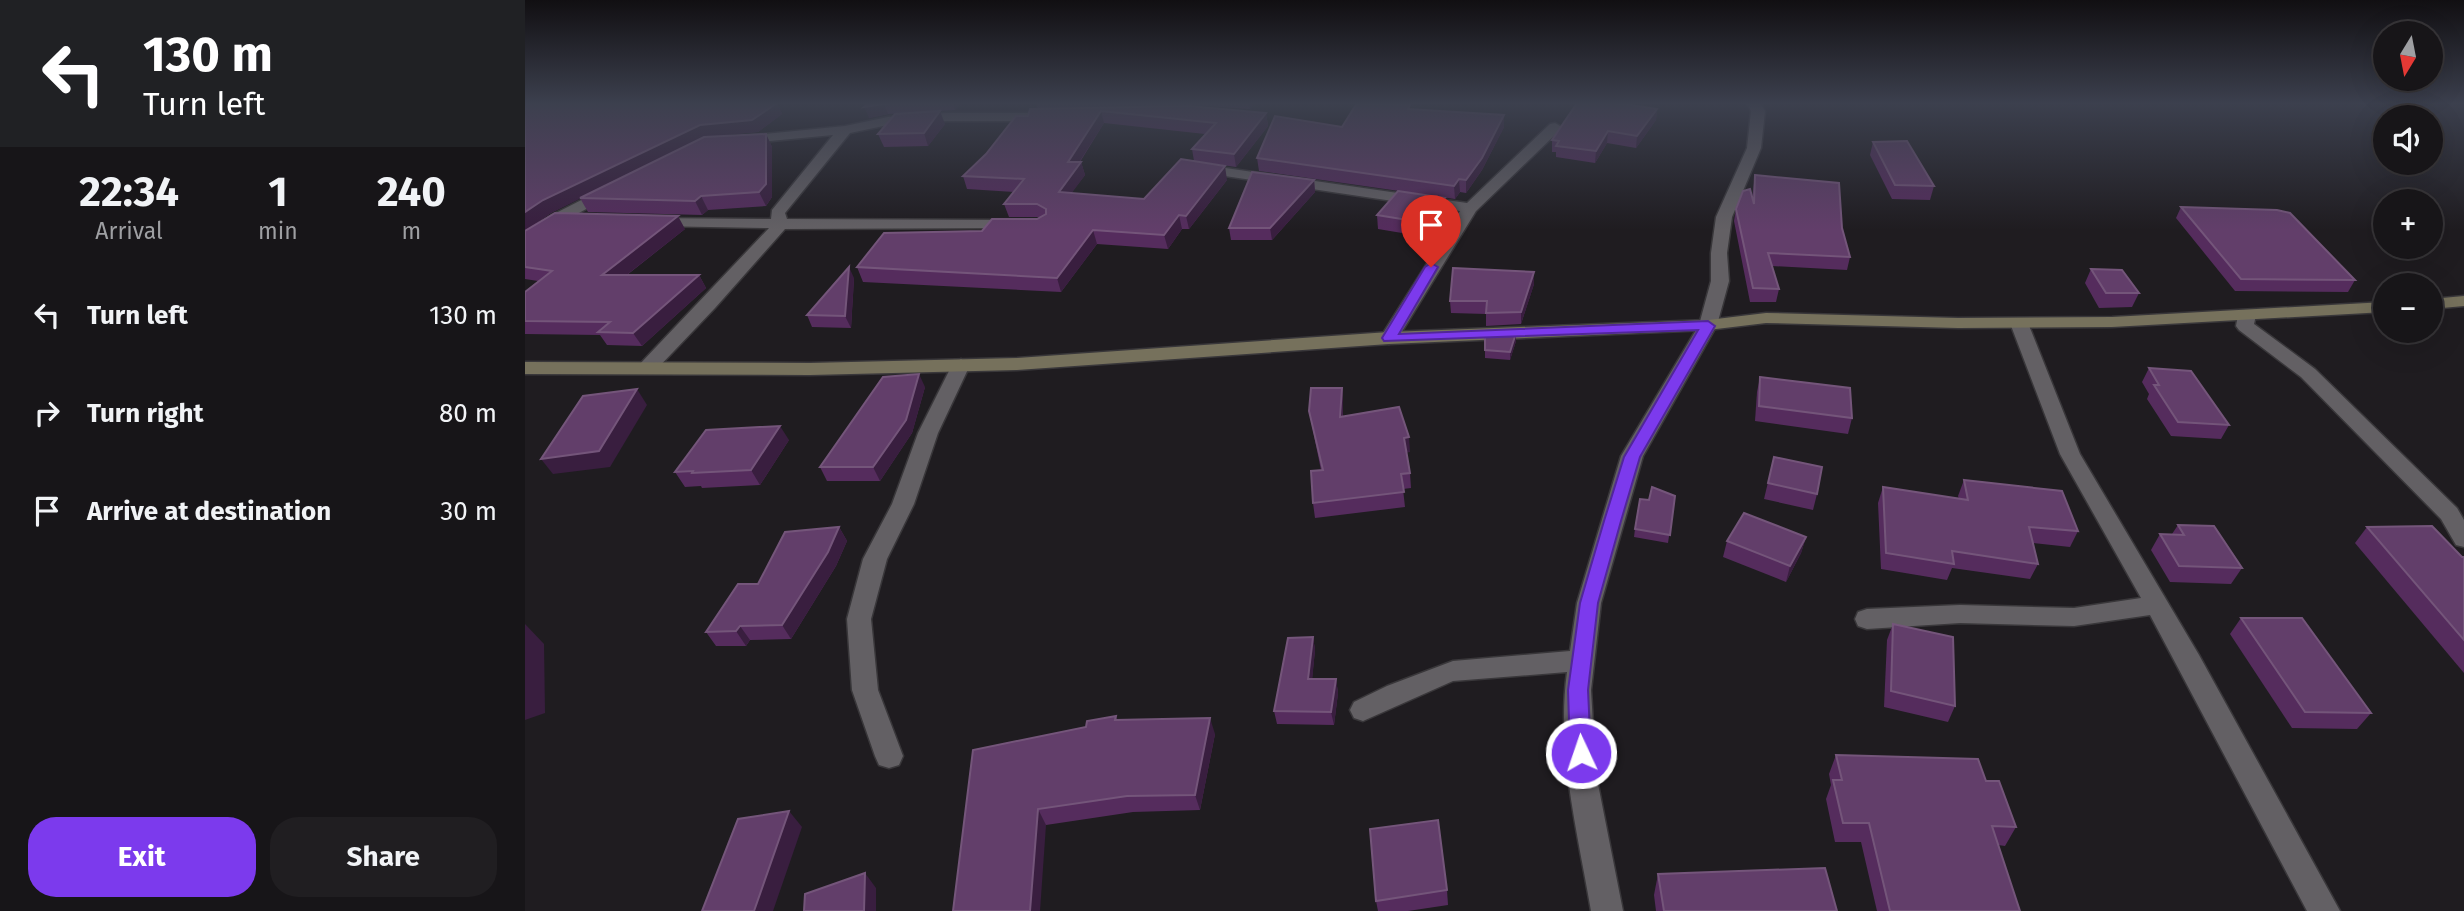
<!DOCTYPE html>
<meta charset="utf-8">
<style>
body{margin:0;font-family:"Fira Sans",sans-serif;background:#201e21;color:#f1f3f6;height:100vh;display:flex;flex-direction:column;font-size:26px;white-space:nowrap}
*{box-sizing:border-box;margin:0}
p{font-size:23px;color:#9e9fa2}
.icon{flex:none;width:38px;height:38px;fill:none;stroke:currentColor;stroke-width:2;stroke-linecap:round;stroke-linejoin:round}
.map{position:relative;flex:1;overflow:hidden}
.side{display:flex;flex-direction:column;background:#171518;width:525px}
.side>*{flex:none}
.top-card{background:#202124;color:#fff;overflow:hidden}
.needle{width:46px;rotate:190deg}
.tools{position:absolute;left:1848px;top:21px;display:grid;gap:14px}
.tools a{display:grid;place-items:center;width:70px;height:70px;border-radius:50%;background:#171518;box-shadow:0 7px 28px #0002,0 0 0 2px #363437;font-size:35px}
.pin{position:absolute;display:grid;place-items:center;width:60px;height:60px;color:#fff;margin:-72px -30px;border-radius:50% 50% 50% 0;rotate:-45deg;box-shadow:0 0 7px #0007}
.pin .icon{rotate:45deg}
.me{position:absolute;width:77px;margin:-38px;rotate:357deg;stroke-linejoin:round;filter:drop-shadow(0 0 5px #0008)}
.turn{display:flex;align-items:center;gap:24px;height:147px;padding:0 28px;font-size:32px}
.turn .icon{width:91px;height:91px;stroke-width:2.5}
.turn b{display:block;font-size:49px;line-height:60px}
.eta{display:flex;justify-content:space-evenly;align-items:center;height:119px;text-align:center}
.eta b{font-size:42px;font-weight:700;line-height:49px}
.primary-button{display:flex;gap:14px;margin-top:auto;padding:14px 28px}
.primary-button a{flex:1;height:80px;border-radius:28px;background:#7c3aed;color:#fff;font-size:28px;font-weight:700;line-height:80px;text-align:center}
.primary-button a+a{background:#201e21;color:#f1f3f6}
ul{padding:0;list-style:none}
li{display:flex;align-items:center;gap:21px;height:98px;padding:0 28px}
li div{flex:1}
li b{display:block;font-size:26px}
li em{font-style:normal}
main{display:flex;flex:1;min-height:0}
.map>svg:first-child{display:block}
</style>
<main>
<section class="side">
<div class="top-card">
<div class="turn"><svg class="icon" aria-label="left" viewBox="0 0 24 24"><path d="M17 20v-9H6M10 6l-5 5 5 5"/></svg><div><b>130 m</b>Turn left</div></div>
</div>
<div class="eta">
<div><b>22:34</b><p>Arrival</p></div>
<div><b>1</b><p>min</p></div>
<div><b>240</b><p>m</p></div>
</div>
<ul>
<li><svg class="icon" aria-label="left" viewBox="0 0 24 24"><path d="M17 20v-9H6M10 6l-5 5 5 5"/></svg><div><b>Turn left</b></div><em>130 m</em></li>
<li><svg class="icon" aria-label="right" viewBox="0 0 24 24"><path d="M7 20v-9h11M14 6l5 5-5 5"/></svg><div><b>Turn right</b></div><em>80 m</em></li>
<li><svg class="icon" aria-label="arrive" viewBox="0 0 24 24"><path d="M6 21V4h12l-3 4 3 4H6"/></svg><div><b>Arrive at destination</b></div><em>30 m</em></li>
</ul>
<div class="primary-button"><a>Exit</a><a>Share</a></div>
</section>
<div class="map">
<svg width="1939" height="911" viewBox="0 0 1939 911">
<rect width="100%" height="100%" fill="#1f1c20"/>
<g fill="none" stroke-linecap="round" stroke-linejoin="round">
<defs>
<g id="street">
<path d="M 1222,103 L 1235,103 L 1240,111 L 1236,148 L 1207,217 L 1202,253 L 1204,281 L 1192,325 L 1118,456 L 1076,603 L 1066,690 L 1071,774 L 1098,911 L 1066,911 C 1053,834 1031,751 1042,672 L 928,681 L 838,721 L 829,718 L 825,710 L 829,702 L 862,686 L 928,661 L 1045,651 L 1052,603 L 1096,456 L 1174,325 L 1186,281 L 1186,253 L 1191,217 L 1222,148 L 1226,111 Z"/>
<polygon points="422,113 517,113 524,117 517,121 422,121 363,125 325,133 260,213 262,219 489,220 497,225 495,228 260,229 190,308 128,373 114,373 111,369 114,365 244,228 129,226 123,224 121,221 123,218 246,219 247,210 308,135 215,144 208,140 210,137 320,126 363,117"/>
<polygon points="1030,123 1037,127 1035,130 951,211 873,338 864,344 855,338 935,211 673,172 666,168 673,164 942,203 1025,124"/>
<polygon points="82,187 90,192 87,195 39,221 0,247 0,234 27,215"/>
<polygon points="1722,310 1731,315 1729,324 1790,369 1932,508 1939,520 1939,547 1931,545 1916,519 1776,377 1714,330 1711,326 1713,315"/>
<polygon points="1494,318 1503,323 1555,454 1674,655 1815,911 1782,911 1625,615 1549,626 1435,623 1342,629 1333,626 1330,619 1333,612 1342,609 1435,605 1549,608 1616,598 1535,454 1485,323"/>
<polygon points="436,359 445,365 413,433 389,504 362,559 346,619 353,690 378,756 374,765 364,768 354,765 350,756 327,690 322,619 338,559 367,504 393,433 427,365"/>
</g>
<g id="secondary">
<polygon points="1939,296 1939,306 1906,309 1906,299"/>
<polygon points="1860,302 1860,312 1587,327 1433,328 1241,323 1183,330 864,344 492,370 285,375 0,374 0,362 285,363 492,358 864,332 1183,320 1241,313 1433,318 1587,317"/>
</g>
</defs>
<!-- street casing -->
<use href="#street" stroke="#39373a" stroke-width="3"/>
<!-- secondary casing -->
<use href="#secondary" stroke="#39373a" stroke-width="3"/>
<!-- street -->
<use href="#street" fill="#636064" fill-rule="evenodd"/>
<!-- secondary -->
<use href="#secondary" fill="#76715c" fill-rule="evenodd"/>
</g>
<!-- wall -->
<g fill="#552c5d">
<polygon points="0,103 252,103 257,114 233,132 183,136 241,134 247,147 247,197 241,206 183,210 177,215 63,212 55,198 26,213 0,231"/>
<polygon points="344,103 436,103 430,110 363,114 344,118"/>
<polygon points="511,103 730,103 725,109 667,105 513,109"/>
<polygon points="885,105 885,109 979,115 979,127 957,170 941,193 935,192 930,199 734,171 732,158 817,127"/>
<polygon points="505,109 741,113 743,126 711,167 669,161 667,149 680,134 579,123 555,162 556,162 560,175 546,193 619,199 702,180 664,229 657,229 643,249 572,244 536,292 338,282 332,267 457,231 512,219 515,217 484,217 479,204 489,192 442,189 438,176 503,116"/>
<polygon points="1132,109 1131,120 1111,148 1082,143 1070,163 1031,157 1031,152 1027,152 1027,140"/>
<polygon points="420,124 403,146 359,147 353,134"/>
<polygon points="1348,142 1409,186 1405,200 1367,199 1345,155"/>
<polygon points="1230,175 1317,228 1325,257 1322,270 1247,266 1254,289 1251,302 1225,302 1209,221 1211,209 1227,199"/>
<polygon points="789,180 790,192 747,240 706,240 704,228"/>
<polygon points="1656,207 1830,280 1823,292 1710,291 1651,218"/>
<polygon points="920,212 901,237 853,229 852,215"/>
<polygon points="160,229 102,275 174,275 181,288 117,346 82,345 75,335 0,334 0,292 13,281 0,279 0,231"/>
<polygon points="1566,269 1614,293 1607,307 1574,308 1560,283"/>
<polygon points="1009,272 1009,284 996,324 961,326 961,314 926,313 925,301"/>
<polygon points="329,278 326,328 287,327 282,315"/>
<polygon points="960,335 991,341 985,360 960,358"/>
<polygon points="1624,368 1704,425 1696,439 1646,436 1622,399 1624,394 1617,382"/>
<polygon points="1235,377 1327,418 1323,434 1230,421 1232,392"/>
<polygon points="400,387 387,433 355,481 302,481 295,467"/>
<polygon points="817,388 818,403 818,416 885,452 881,452 885,473 886,488 878,489 880,507 790,518 788,503 796,470 784,411"/>
<polygon points="264,440 235,485 177,488 176,486 160,487 150,472"/>
<polygon points="1249,457 1292,494 1288,510 1239,499"/>
<polygon points="1439,480 1553,531 1545,547 1508,543 1513,564 1505,579 1427,568 1422,580 1356,569 1353,503 1358,487 1434,499 1433,496"/>
<polygon points="1150,496 1143,543 1109,537 1110,529 1124,500"/>
<polygon points="1653,525 1717,568 1706,584 1645,582 1626,550 1635,534 1647,534"/>
<polygon points="314,527 322,541 311,566 266,639 225,640 221,646 191,646 181,632 233,584"/>
<polygon points="1842,527 1939,557 1939,673 1830,543"/>
<polygon points="1281,537 1276,553 1261,582 1198,557 1202,541"/>
<polygon points="1716,618 1846,713 1832,729 1767,728 1705,634"/>
<polygon points="1368,624 1430,706 1423,722 1359,707 1362,640"/>
<polygon points="788,637 790,650 787,679 811,679 813,693 809,725 752,724 749,711"/>
<polygon points="591,716 592,720 690,734 675,810 608,812 521,825 428,911 561,727"/>
<polygon points="1311,755 1461,781 1491,827 1480,846 1473,845 1495,911 1352,911 1336,842 1310,842 1301,799 1306,785 1304,774"/>
<polygon points="1133,874 1312,911 1131,911 1129,895"/>
<polygon points="922,890 923,905 883,911 853,911 851,901"/>
</g>
<!-- shaded-wall -->
<g fill="#391e3f">
<polygon points="252,103 257,114 233,132 181,137 26,213 0,231 0,212 18,200 175,125"/>
<polygon points="428,103 436,103 430,110"/>
<polygon points="724,103 730,103 725,109"/>
<polygon points="359,104 363,114 344,118 339,107"/>
<polygon points="1132,109 1131,120 1111,148 1112,136"/>
<polygon points="415,111 420,124 403,146 399,133"/>
<polygon points="576,111 579,123 546,175 543,162"/>
<polygon points="741,113 743,126 711,167 709,154"/>
<polygon points="979,115 979,127 957,170 941,193 941,180"/>
<polygon points="1083,131 1082,143 1070,163 1071,151"/>
<polygon points="241,134 247,147 247,197 241,206 234,192"/>
<polygon points="556,162 560,175 538,205 534,192"/>
<polygon points="700,166 702,180 664,229 661,216"/>
<polygon points="934,179 935,192 930,199 929,186"/>
<polygon points="789,180 790,192 747,240 745,228"/>
<polygon points="176,196 183,210 177,215 170,201"/>
<polygon points="920,198 920,212 901,237 901,223"/>
<polygon points="654,215 657,229 643,249 639,235"/>
<polygon points="153,216 160,229 85,288 77,275"/>
<polygon points="568,230 572,244 536,292 532,278"/>
<polygon points="324,267 329,278 326,328 320,316"/>
<polygon points="1009,272 1009,284 996,324 996,312"/>
<polygon points="174,275 181,288 117,346 108,333"/>
<polygon points="991,333 991,341 985,360 985,352"/>
<polygon points="394,374 400,387 387,433 355,481 348,467"/>
<polygon points="817,388 818,403 817,432 815,417"/>
<polygon points="112,389 122,405 85,467 28,474 16,459"/>
<polygon points="255,426 264,440 235,485 226,470"/>
<polygon points="884,437 885,452 880,453 879,438"/>
<polygon points="314,527 322,541 311,566 266,639 257,625"/>
<polygon points="1281,537 1276,553 1261,582 1265,566"/>
<polygon points="0,624 19,644 20,713 0,720"/>
<polygon points="215,626 225,640 221,646 211,631"/>
<polygon points="788,637 790,650 786,692 783,679"/>
<polygon points="811,679 813,693 809,725 806,712"/>
<polygon points="685,718 690,734 675,810 670,795"/>
<polygon points="513,809 521,825 515,911 505,911"/>
<polygon points="264,811 277,827 248,911 229,911"/>
<polygon points="340,873 351,888 351,911 339,911"/>
</g>
<!-- building -->
<g fill="#623e6a" stroke="#74557a" stroke-width="2">
<polygon points="0,103 252,103 227,120 175,125 18,200 0,212"/>
<polygon points="344,103 368,103 359,104 339,107"/>
<polygon points="832,103 885,105 883,109 979,115 957,158 941,180 934,179 929,186 732,158 750,116 817,127"/>
<polygon points="1052,103 1093,103 1132,109 1112,136 1083,131 1071,151 1031,146 1034,141 1027,140"/>
<polygon points="665,106 741,113 709,154 667,149 691,123 576,111 543,162 556,162 534,192 619,199 656,159 700,166 661,216 654,215 639,235 568,230 532,278 332,267 359,233 457,231 467,219 512,219 521,214 521,209 512,204 479,204 499,179 438,176 461,154 491,116 503,116 505,109"/>
<polygon points="415,111 399,133 353,134 370,114"/>
<polygon points="241,134 241,184 234,192 176,196 170,201 55,198 179,137"/>
<polygon points="1382,141 1409,186 1370,185 1348,142"/>
<polygon points="727,172 789,180 745,228 704,228"/>
<polygon points="1230,175 1314,183 1317,228 1325,257 1243,253 1254,289 1228,288 1211,209 1218,191 1225,189 1229,204"/>
<polygon points="873,191 920,198 901,223 852,215"/>
<polygon points="1656,207 1752,210 1765,213 1830,280 1716,279"/>
<polygon points="30,213 153,216 77,275 174,275 108,333 73,332 85,322 0,321 0,292 27,271 0,267 0,231"/>
<polygon points="324,267 320,316 282,315"/>
<polygon points="928,268 1009,272 996,312 961,313 962,301 925,301"/>
<polygon points="1566,269 1597,270 1614,293 1581,293"/>
<polygon points="991,333 985,352 960,350 960,335"/>
<polygon points="1624,368 1666,371 1704,425 1653,422 1629,385 1634,385"/>
<polygon points="394,374 381,420 348,467 295,467 358,377"/>
<polygon points="1235,377 1325,388 1327,418 1234,406"/>
<polygon points="786,388 817,388 815,417 874,407 884,437 879,438 885,473 876,474 879,492 788,503 786,471 798,470 784,411"/>
<polygon points="112,389 74,451 16,459 58,396"/>
<polygon points="255,426 226,470 167,473 168,471 150,472 181,430"/>
<polygon points="1249,457 1297,467 1292,494 1243,483"/>
<polygon points="1439,480 1537,491 1553,531 1504,527 1513,564 1427,551 1429,564 1361,553 1358,487 1443,500"/>
<polygon points="1127,487 1150,496 1145,535 1110,529 1115,499 1124,500"/>
<polygon points="1219,513 1281,537 1265,566 1202,541"/>
<polygon points="1653,525 1689,526 1717,568 1654,566 1635,534 1659,535"/>
<polygon points="1907,526 1937,557 1939,557 1939,640 1842,527"/>
<polygon points="314,527 303,552 257,625 215,626 211,631 181,632 213,584 233,584 260,532"/>
<polygon points="1716,618 1777,618 1846,713 1780,712"/>
<polygon points="1368,624 1428,637 1430,706 1366,691"/>
<polygon points="788,637 783,679 811,679 806,712 749,711 763,638"/>
<polygon points="591,716 590,720 685,718 670,795 602,796 513,809 505,911 428,911 448,750 561,727 562,721"/>
<polygon points="1311,755 1453,759 1461,781 1474,781 1491,827 1467,826 1495,911 1365,911 1344,823 1318,823 1308,780 1317,780"/>
<polygon points="264,811 229,911 177,911 213,819"/>
<polygon points="913,820 922,890 851,901 845,829"/>
<polygon points="1300,868 1312,911 1139,911 1133,874"/>
<polygon points="340,873 339,911 279,911 280,894"/>
</g>
<!-- sky -->
<linearGradient id="sky" x2="0" y2="1"><stop stop-color="#110f12"/><stop offset="0.45" stop-color="#3c404e"/><stop offset="1" stop-color="#3c404e" stop-opacity="0"/></linearGradient>
<rect width="1939" height="230" fill="url(#sky)"/>
<!-- route -->
<polygon fill="#7c3aed" stroke="#51269a" stroke-width="2" points="906,263 913,267 874,334 1183,321 1190,326 1115,457 1096,521 1073,603 1063,690 1066,753 1063,759 1056,762 1048,759 1045,753 1043,690 1055,603 1079,521 1099,457 1173,330 859,341 857,338 900,267"/>
</svg>
<div class="tools">
<a><svg class="needle" viewBox="-14 -14 28 28"><path d="M0-13l5 13h-10z" fill="#e53935"/><path d="M0 13l5-13h-10z" fill="#9e9fa2"/></svg></a>
<a><svg class="icon" aria-label="sound" viewBox="0 0 24 24"><path d="M4 9h4l5-4v14l-5-4H4zM17 9q2 3 0 6"/></svg></a>
<a>+</a>
<a>−</a>
</div>
<div class="pin" style="left:906px;top:267px;background:#d93025"><svg class="icon" aria-label="arrive" viewBox="0 0 24 24"><path d="M6 21V4h12l-3 4 3 4H6"/></svg></div>
<svg class="me" style="left:1056px;top:753px" viewBox="-20 -20 40 40"><circle r="17" fill="#7c3aed" stroke="#fff" stroke-width="3"/><path d="M0-11L8 9 0 5-8 9z" fill="#fff"/></svg>
</div>
</main>
